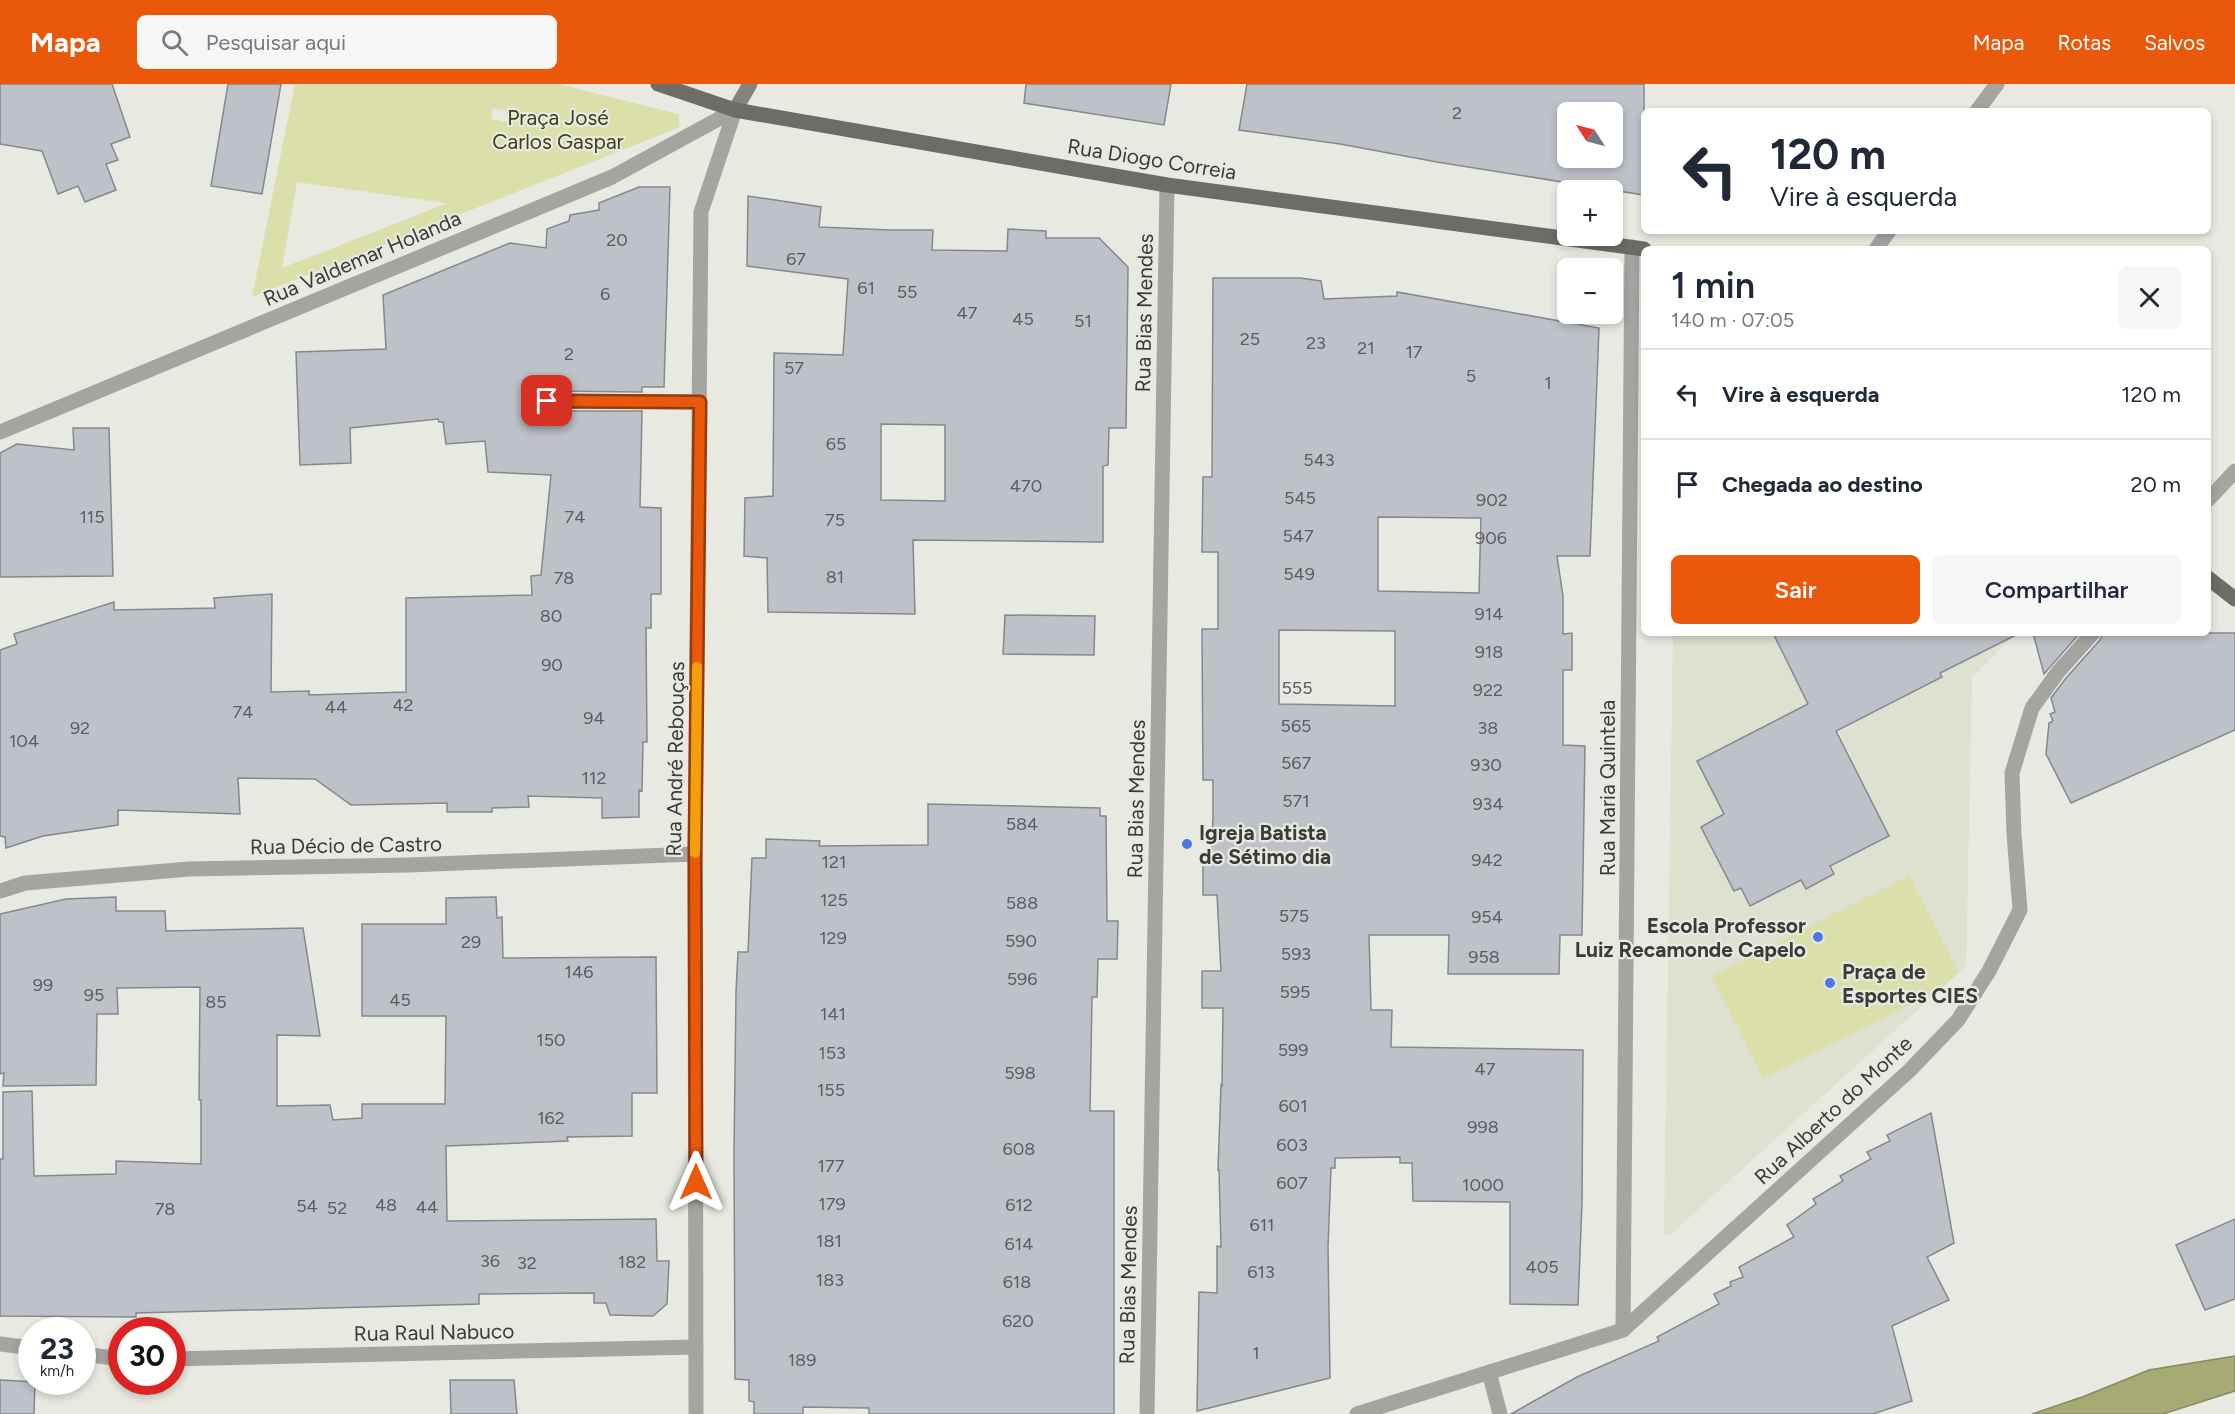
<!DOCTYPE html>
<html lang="pt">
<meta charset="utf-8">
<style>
body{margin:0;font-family:Figtree,sans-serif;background:#f6f6f7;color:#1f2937;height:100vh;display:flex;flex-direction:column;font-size:22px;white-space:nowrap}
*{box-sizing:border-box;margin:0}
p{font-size:20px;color:#747a83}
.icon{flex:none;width:33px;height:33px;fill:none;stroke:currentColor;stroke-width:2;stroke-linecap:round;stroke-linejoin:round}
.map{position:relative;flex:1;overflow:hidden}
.sheet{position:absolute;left:1641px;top:162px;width:570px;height:390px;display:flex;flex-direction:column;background:#fff;border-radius:9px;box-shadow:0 3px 9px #0003}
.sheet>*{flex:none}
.top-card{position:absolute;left:1641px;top:24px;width:570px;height:126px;border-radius:9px;box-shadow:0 3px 9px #0003;background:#fff;color:#1f2937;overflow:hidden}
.needle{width:39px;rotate:306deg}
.controls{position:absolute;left:1557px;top:18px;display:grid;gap:12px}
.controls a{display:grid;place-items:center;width:66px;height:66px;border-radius:9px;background:#fff;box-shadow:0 3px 9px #0003;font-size:30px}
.speed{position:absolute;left:18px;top:1233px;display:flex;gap:12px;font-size:30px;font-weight:700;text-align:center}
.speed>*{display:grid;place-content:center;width:78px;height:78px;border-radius:50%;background:#fff;box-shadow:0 3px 9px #0003;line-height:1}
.speed small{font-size:15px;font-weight:400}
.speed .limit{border:9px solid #d22;background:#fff;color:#111}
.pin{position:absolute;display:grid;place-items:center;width:51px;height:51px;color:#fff;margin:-26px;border-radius:12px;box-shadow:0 3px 9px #0006}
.me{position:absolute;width:66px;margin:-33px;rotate:0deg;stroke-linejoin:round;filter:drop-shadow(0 0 4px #0008)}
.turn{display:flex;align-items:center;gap:21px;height:126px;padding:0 30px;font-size:27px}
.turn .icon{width:78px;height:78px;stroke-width:2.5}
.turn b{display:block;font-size:42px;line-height:51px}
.round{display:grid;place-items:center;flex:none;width:63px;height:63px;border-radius:9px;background:#f6f6f7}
.overview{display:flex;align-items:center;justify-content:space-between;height:102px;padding:0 30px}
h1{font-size:36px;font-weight:600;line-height:45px}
.cta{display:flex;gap:12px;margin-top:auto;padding:12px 30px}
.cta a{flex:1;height:69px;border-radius:9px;background:#ea580c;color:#fff;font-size:24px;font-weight:600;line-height:69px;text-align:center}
.cta a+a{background:#f6f6f7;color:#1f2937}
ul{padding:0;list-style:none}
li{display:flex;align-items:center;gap:18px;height:90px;padding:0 30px;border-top:2px solid #e0e1e3}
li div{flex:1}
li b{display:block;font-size:22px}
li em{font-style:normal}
header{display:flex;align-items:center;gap:36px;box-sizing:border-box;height:84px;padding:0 30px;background:#ea580c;color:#fff}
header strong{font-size:28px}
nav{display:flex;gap:33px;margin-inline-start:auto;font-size:21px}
.search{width:420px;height:54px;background:#f6f6f7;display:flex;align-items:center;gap:15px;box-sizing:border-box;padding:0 21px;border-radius:9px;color:#747a83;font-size:22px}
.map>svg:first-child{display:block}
</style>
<header>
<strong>Mapa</strong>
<div class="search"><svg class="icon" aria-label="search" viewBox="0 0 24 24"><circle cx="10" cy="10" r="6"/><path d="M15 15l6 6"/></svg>Pesquisar aqui</div>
<nav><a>Mapa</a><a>Rotas</a><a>Salvos</a></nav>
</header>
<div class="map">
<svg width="2235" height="1330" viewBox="0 0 2235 1330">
<rect width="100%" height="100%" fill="#e8e9e1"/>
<!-- built -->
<polygon fill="#dee0d0" points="1673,549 2013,549 2014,551 1972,593 1966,882 1670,1151 1664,1149"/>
<!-- green -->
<g fill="#dbdfa9" fill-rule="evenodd">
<path d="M 295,0 L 559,0 L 678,30 L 680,43 L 252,213 ZM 493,24 L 515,28 L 513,39 L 491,35 ZM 297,98 L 445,119 L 445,120 L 282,184 Z"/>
<polygon points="1909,792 1959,888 1939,906 1763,995 1711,892"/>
</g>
<!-- water -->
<polygon fill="#a6aa73" stroke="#868961" stroke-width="1.5" points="2235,1272 2235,1307 2163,1330 2032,1330 2085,1312 2149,1286"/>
<!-- building -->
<g fill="#bdc1c8" stroke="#85888f" stroke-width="1.5" fill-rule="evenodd">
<polygon points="0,0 112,0 130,53 111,60 118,76 106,80 116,106 85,118 78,102 58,110 42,67 0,60"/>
<polygon points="228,0 281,0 262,110 211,102"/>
<polygon points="1026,0 1171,0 1164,41 1024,19"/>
<path d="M 1247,0 L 1644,0 L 1644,111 L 1437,78 L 1340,60 L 1239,46 ZM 1568,28 L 1612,28 L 1612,74 L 1568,74 Z"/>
<polygon points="639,103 670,103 664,303 642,303 642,308 547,307 542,309 537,316 539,322 547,327 642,327 640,423 661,424 661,510 651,510 651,544 646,544 647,658 643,658 642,707 639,706 639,733 602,734 602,714 528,712 529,723 492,724 492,728 447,728 447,719 351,721 315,695 238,694 240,730 118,726 118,741 43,752 6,764 5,753 0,752 0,566 17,560 14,550 114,518 114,526 215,524 214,514 272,510 271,608 309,607 309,611 406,608 406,514 532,511 531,492 541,491 551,391 488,388 485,357 446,360 443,338 439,338 438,335 350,344 351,379 300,381 296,268 386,265 383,211 510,159 546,164 547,145 569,137 570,131 599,126 599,119"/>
<path d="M 748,112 L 821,123 L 819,143 L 890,146 L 933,146 L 932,166 L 1007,167 L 1008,145 L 1046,147 L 1046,154 L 1099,154 L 1128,183 L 1126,344 L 1109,344 L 1108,381 L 1103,382 L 1103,458 L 913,456 L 915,530 L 768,528 L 767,474 L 744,472 L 745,414 L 773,412 L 774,269 L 843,271 L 848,195 L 747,182 ZM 881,340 L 945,341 L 945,417 L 881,416 Z"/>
<path d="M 1213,194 L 1300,194 L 1321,197 L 1324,215 L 1397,212 L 1397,208 L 1599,244 L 1590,472 L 1557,472 L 1563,512 L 1563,550 L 1572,549 L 1572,586 L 1563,586 L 1563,661 L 1585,662 L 1582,851 L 1560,851 L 1559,890 L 1448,890 L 1449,851 L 1369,851 L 1371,926 L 1392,926 L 1391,963 L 1583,966 L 1582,1119 L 1578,1221 L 1510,1220 L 1510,1118 L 1413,1117 L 1412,1079 L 1400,1079 L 1400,1073 L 1335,1074 L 1335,1084 L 1331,1084 L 1328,1163 L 1330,1294 L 1197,1327 L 1199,1208 L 1217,1209 L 1217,1162 L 1221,1163 L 1219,1086 L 1218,1086 L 1221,1001 L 1222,1002 L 1223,924 L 1202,924 L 1202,887 L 1221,887 L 1217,811 L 1203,811 L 1203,772 L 1211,773 L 1213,733 L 1213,696 L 1203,696 L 1202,545 L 1218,545 L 1218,468 L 1202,468 L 1203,393 L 1212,393 ZM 1378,433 L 1481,434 L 1479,509 L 1378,507 ZM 1279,546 L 1395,547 L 1395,622 L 1279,620 Z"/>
<polygon points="73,344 109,344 113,492 0,493 0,369 17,360 74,366"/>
<polygon points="1005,531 1095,532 1094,571 1003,570"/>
<polygon points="1773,549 2020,549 1940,589 1942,593 1836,647 1889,752 1830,782 1834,790 1806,805 1801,796 1750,822 1741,804 1734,807 1701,743 1724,730 1697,677 1808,620"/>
<polygon points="2033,549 2080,549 2044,590"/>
<polygon points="2103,549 2235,549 2235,646 2071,719 2046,670 2049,639 2053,637 2050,630 2055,628 2051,614 2066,594 2100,556"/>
<polygon points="928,720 1100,724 1100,732 1106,732 1107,837 1118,837 1117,875 1098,875 1097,913 1092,913 1090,1027 1114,1027 1114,1330 869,1330 869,1324 803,1323 803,1330 754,1330 754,1318 749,1317 749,1296 735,1295 734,1068 736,908 738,868 748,868 752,774 766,774 766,755 820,757 819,762 928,761"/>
<polygon points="116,813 116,827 165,827 166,847 303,844 320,952 277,951 277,1022 330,1021 333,1036 362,1034 362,1020 445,1020 446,932 362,932 362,840 446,840 446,814 496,813 497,834 502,833 503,874 656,873 657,1009 632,1009 632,1052 567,1053 568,1057 446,1062 447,1137 656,1135 657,1177 669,1177 667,1220 653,1232 610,1231 606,1219 594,1219 594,1209 479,1210 479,1220 136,1229 136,1233 0,1232 0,1075 3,1075 3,1008 32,1007 34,1092 116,1090 116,1077 201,1080 201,1016 199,1016 200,903 117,904 118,930 97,930 96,1001 3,1002 4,989 0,990 0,830 66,815"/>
<polygon points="1931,1029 1954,1159 1927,1173 1949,1216 1892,1242 1912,1317 1873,1330 1511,1330 1577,1293 1659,1257 1657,1253 1719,1220 1714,1210 1731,1202 1730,1198 1743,1193 1739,1183 1794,1153 1787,1141 1816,1120 1813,1115 1843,1097 1840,1092 1871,1075 1867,1068 1890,1057 1887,1051"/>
<polygon points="2235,1135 2235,1215 2205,1226 2176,1161"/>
<polygon points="0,1296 35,1298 34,1330 0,1330"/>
<polygon points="450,1296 514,1296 517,1330 451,1330"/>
</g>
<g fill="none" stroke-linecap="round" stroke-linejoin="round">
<!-- lane -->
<polyline stroke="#a4a5a1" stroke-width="15" points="1489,1288 1500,1330"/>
<!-- street -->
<g stroke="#a4a5a1" stroke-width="15">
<polyline points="1977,27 1997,0"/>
<polyline points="1876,165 1889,147"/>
<polyline points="547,317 700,318"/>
<polyline points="0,348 612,93 735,26"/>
<polyline points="2208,416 2235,387"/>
<polyline points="0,807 25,799 189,785 409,781 695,770"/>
<polyline points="1623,1246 1632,163"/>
<polyline points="0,1260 32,1264"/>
<polyline points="82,1270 122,1275"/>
<polyline points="172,1275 696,1263"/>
<polyline points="696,1330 695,770 701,128 735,26"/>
<polyline points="1147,1330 1167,101"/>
<polyline points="1357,1330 1623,1246 1910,986 1958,936 1989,887 2020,826 2014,750 2012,689 2032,624 2058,588 2093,549"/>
</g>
<!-- secondary -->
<polyline stroke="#83847f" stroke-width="15" points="735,26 750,0"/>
<!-- primary -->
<g stroke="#6c6d67" stroke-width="15">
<polyline points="658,0 735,26 1167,101 1644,165"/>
<polyline points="2208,494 2235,515"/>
</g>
</g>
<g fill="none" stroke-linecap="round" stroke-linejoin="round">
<defs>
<polyline id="route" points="547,317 700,318 695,770 696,1098"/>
</defs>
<!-- route casing -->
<use href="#route" stroke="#983908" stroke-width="15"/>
<!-- route -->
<use href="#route" stroke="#ea580c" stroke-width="10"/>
<!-- slow -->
<polyline stroke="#f59e0b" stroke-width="10" points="695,769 697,583"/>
</g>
<!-- markers -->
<g fill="#4d76e9" stroke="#e8e9e1" stroke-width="2">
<circle cx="1187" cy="760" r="6"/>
<circle cx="1818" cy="853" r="6"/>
<circle cx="1830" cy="899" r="6"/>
</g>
<g text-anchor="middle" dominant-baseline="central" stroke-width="4.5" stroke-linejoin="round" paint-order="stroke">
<!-- number labels -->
<g font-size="18" fill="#5c5d5c">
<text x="1457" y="29">2</text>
<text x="617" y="156">20</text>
<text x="796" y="175">67</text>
<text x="866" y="204">61</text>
<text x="907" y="208">55</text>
<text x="605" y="210">6</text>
<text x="967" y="229">47</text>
<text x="1023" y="235">45</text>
<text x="1083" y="237">51</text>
<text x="1250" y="255">25</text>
<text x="1316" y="259">23</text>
<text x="1366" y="264">21</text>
<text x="1414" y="268">17</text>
<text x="569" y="270">2</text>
<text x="794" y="284">57</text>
<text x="1471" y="292">5</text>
<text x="1548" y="299">1</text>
<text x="836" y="360">65</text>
<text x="1319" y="376">543</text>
<text x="1026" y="402">470</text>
<text x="1300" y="414">545</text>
<text x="1492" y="416">902</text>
<text x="92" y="433">115</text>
<text x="575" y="433">74</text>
<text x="835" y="436">75</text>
<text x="1298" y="452">547</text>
<text x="1491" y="454">906</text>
<text x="1299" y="490">549</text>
<text x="835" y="493">81</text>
<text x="564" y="494">78</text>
<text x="1489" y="530">914</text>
<text x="551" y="532">80</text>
<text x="1489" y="568">918</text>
<text x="552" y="581">90</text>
<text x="1297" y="604">555</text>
<text x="1488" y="606">922</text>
<text x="403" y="621">42</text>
<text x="336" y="623">44</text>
<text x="243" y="628">74</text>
<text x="594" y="634">94</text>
<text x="1296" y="642">565</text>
<text x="80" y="644">92</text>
<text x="1488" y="644">38</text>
<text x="24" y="657">104</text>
<text x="1296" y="679">567</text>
<text x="1486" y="681">930</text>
<text x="594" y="694">112</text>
<text x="1296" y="717">571</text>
<text x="1488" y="720">934</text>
<text x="1022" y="740">584</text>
<text x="1487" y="776">942</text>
<text x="834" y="778">121</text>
<text x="834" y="816">125</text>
<text x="1022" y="819">588</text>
<text x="1294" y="832">575</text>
<text x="1487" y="833">954</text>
<text x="833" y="854">129</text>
<text x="1021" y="857">590</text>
<text x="471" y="858">29</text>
<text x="1296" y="870">593</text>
<text x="1484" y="873">958</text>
<text x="579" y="888">146</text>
<text x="1022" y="895">596</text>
<text x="43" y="901">99</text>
<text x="1295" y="908">595</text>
<text x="94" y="911">95</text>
<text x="400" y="916">45</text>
<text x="216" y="918">85</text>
<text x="833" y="930">141</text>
<text x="551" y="956">150</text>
<text x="1293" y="966">599</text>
<text x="832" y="969">153</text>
<text x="1485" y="985">47</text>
<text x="1020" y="989">598</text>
<text x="831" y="1006">155</text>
<text x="1293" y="1022">601</text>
<text x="551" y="1034">162</text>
<text x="1483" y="1043">998</text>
<text x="1292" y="1061">603</text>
<text x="1019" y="1065">608</text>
<text x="831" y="1082">177</text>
<text x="1292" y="1099">607</text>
<text x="1483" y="1101">1000</text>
<text x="832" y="1120">179</text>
<text x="386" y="1121">48</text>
<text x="1019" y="1121">612</text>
<text x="307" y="1122">54</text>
<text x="427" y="1123">44</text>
<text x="337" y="1124">52</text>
<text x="165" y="1125">78</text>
<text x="1262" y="1141">611</text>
<text x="829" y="1157">181</text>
<text x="1019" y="1160">614</text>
<text x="490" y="1177">36</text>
<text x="632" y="1178">182</text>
<text x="527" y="1179">32</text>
<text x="1542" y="1183">405</text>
<text x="1261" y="1188">613</text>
<text x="830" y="1196">183</text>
<text x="1017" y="1198">618</text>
<text x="1018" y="1237">620</text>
<text x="1256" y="1269">1</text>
<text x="802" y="1276">189</text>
</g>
<!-- park labels -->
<g font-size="21" fill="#3d3f14" stroke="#e8e9e1">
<text x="558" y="33">Praça José<tspan x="558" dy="24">Carlos Gaspar</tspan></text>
</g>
<!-- street labels -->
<g font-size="21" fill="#3b3c38" stroke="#e8e9e1">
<text transform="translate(1152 75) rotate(9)">Rua Diogo Correia</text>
<text transform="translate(362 174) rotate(-23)">Rua Valdemar Holanda</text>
<text transform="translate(1144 229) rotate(-89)">Rua Bias Mendes</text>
<text transform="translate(675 675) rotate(-89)">Rua André Rebouças</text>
<text transform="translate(1607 704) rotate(-90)">Rua Maria Quintela</text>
<text transform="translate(1136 715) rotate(-89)">Rua Bias Mendes</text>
<text transform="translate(346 761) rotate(-1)">Rua Décio de Castro</text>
<text transform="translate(1833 1026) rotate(-43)">Rua Alberto do Monte</text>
<text transform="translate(1128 1201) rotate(-89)">Rua Bias Mendes</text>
<text transform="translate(434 1248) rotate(-1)">Rua Raul Nabuco</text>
</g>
<!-- poi labels -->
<g font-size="21" font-weight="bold" fill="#3b3c38" stroke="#e8e9e1" text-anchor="start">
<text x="1199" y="748">Igreja Batista<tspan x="1199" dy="24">de Sétimo dia</tspan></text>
<text x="1806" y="841" text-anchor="end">Escola Professor<tspan x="1806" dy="24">Luiz Recamonde Capelo</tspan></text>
<text x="1842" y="887">Praça de<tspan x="1842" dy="24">Esportes CIES</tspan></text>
</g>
</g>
</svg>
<div class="controls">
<a><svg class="needle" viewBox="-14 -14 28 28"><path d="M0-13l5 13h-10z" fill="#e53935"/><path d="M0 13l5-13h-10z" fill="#747a83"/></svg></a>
<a>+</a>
<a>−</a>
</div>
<div class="speed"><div>23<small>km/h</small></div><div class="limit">30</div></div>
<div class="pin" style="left:547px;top:317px;background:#d93025"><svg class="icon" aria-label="arrive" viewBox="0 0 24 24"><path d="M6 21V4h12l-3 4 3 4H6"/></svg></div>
<svg class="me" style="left:696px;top:1098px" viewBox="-20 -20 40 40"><path d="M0-17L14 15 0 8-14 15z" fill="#ea580c" stroke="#fff" stroke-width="4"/></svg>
<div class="top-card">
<div class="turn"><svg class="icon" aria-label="left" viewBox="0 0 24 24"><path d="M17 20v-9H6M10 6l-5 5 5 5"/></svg><div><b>120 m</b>Vire à esquerda</div></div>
</div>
<section class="sheet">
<div class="overview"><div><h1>1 min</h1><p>140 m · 07:05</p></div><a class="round"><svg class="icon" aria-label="close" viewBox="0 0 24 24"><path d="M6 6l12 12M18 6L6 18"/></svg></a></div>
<ul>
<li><svg class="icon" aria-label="left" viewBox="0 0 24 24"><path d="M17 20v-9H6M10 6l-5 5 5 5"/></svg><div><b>Vire à esquerda</b></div><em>120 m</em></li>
<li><svg class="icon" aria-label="arrive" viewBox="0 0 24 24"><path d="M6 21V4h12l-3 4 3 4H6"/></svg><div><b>Chegada ao destino</b></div><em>20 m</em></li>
</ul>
<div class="cta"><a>Sair</a><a>Compartilhar</a></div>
</section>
</div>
